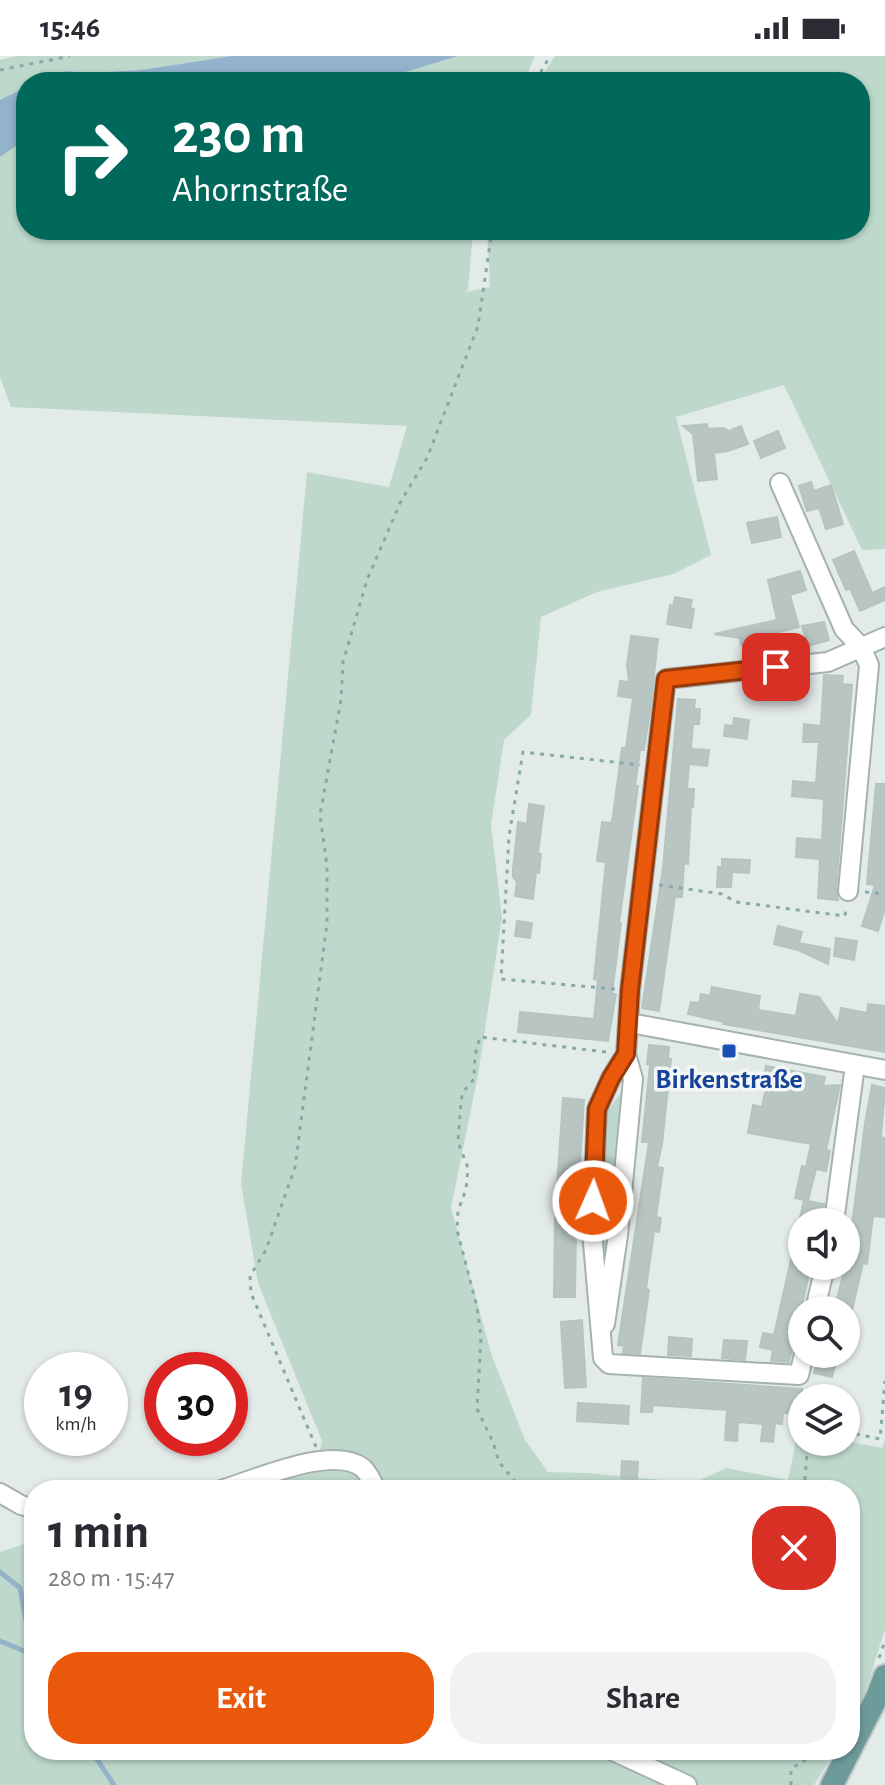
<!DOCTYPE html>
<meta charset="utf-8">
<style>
body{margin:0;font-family:"Alegreya Sans",sans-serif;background:#f2f2f3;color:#2b2b33;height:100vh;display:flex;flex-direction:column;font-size:30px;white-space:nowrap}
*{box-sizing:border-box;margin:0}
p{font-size:26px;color:#7c7c81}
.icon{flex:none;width:44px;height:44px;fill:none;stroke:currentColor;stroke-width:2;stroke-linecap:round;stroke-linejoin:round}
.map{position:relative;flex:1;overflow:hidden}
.side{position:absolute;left:24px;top:1424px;width:836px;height:280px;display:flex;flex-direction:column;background:#fff;border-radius:32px;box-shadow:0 2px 6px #0004}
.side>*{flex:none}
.banner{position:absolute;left:16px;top:16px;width:854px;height:168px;border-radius:32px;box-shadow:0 2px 6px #0004;background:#00695c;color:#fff;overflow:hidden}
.fabs{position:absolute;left:788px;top:1152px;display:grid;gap:16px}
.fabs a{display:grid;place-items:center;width:72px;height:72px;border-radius:50%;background:#fff;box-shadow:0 2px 6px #0004;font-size:40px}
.speed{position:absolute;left:24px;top:1296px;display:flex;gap:16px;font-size:40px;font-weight:700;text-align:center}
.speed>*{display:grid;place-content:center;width:104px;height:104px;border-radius:50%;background:#fff;box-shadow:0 2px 6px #0004;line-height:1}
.speed small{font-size:20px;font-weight:400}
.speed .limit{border:12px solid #d22;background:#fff;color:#111}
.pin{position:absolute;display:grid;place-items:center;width:68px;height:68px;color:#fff;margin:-34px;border-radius:16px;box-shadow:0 4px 12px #0006}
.me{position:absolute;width:88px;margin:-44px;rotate:2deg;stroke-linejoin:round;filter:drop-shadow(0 0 6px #0008)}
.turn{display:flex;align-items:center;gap:28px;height:168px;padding:0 24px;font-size:36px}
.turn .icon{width:104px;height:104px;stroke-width:2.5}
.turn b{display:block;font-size:56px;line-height:68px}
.round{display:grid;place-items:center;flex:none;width:84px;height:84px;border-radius:32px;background:#f2f2f3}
.headline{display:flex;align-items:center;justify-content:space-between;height:136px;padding:0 24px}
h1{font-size:48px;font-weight:700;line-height:60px}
.button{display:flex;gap:16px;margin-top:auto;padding:16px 24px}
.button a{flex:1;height:92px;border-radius:32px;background:#ea580c;color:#fff;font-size:32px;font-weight:700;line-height:92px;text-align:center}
.button a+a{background:#f2f2f3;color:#2b2b33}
.status{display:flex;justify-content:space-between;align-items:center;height:56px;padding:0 40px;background:#fff;direction:ltr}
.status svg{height:22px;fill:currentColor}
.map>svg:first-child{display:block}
</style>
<div class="status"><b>15:46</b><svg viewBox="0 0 49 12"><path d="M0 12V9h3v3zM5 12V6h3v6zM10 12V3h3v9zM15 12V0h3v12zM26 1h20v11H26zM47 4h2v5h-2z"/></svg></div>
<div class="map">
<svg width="885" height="1729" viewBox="0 0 885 1729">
<rect width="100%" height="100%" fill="#e3ebe9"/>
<!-- green -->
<g fill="#bed9cc">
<polygon points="16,0 231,0 141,14 87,17 66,15 38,26 26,26 26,31 0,44 0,4"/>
<polygon points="458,0 535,0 524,26 373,26"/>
<polygon points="555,0 885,0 885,493 862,494 784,329 676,361 711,499 673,518 597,536 541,561 531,659 504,684 491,769 502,861 478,1019 451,1152 492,1300 525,1384 548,1416 587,1417 694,1427 726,1412 788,1424 798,1375 802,1376 802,1386 846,1385 882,1392 885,1384 885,1573 858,1659 850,1671 850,1434 234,1434 316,1412 322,1385 258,1227 241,1128 307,416 389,431 407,370 11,351 0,321 0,101 25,83 26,174 473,174 468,234 465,236 490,231 487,174 860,174 860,26 538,26"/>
<polygon points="628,1027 609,1219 600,1220 603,1061"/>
<polygon points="34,1485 34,1694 836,1694 814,1729 0,1729 0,1496"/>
</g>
<!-- water -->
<g fill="#92b3c9">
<polygon points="231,0 458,0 373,26 38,26 66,15 87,17 141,14"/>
<polygon points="26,31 26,83 0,101 0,44"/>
</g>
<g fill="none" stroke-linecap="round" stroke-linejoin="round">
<!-- stream -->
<g stroke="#92b3c9" stroke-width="5">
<polyline points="0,1516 20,1532 32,1596"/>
<polyline points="0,1585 34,1599"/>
<polyline points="91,1694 114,1729"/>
</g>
</g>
<!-- building -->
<g fill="#b8c5c3" stroke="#b6c4c1" stroke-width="2">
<polygon points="707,368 708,373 724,372 729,375 741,370 748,388 728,395 714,397 717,423 698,425 693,378 683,370"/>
<polygon points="778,375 785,392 761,402 754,385"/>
<polygon points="811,426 814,435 831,429 843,468 826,473 819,452 807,455 799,430"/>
<polygon points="777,461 781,481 752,487 747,467"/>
<polygon points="854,495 872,537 885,531 885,544 860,555 850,532 846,534 833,504"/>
<polygon points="800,515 806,534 790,539 799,571 763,580 764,585 741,589 740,582 714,578 777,564 768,524"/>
<polygon points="675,541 692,544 690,552 694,553 691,572 667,568 670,549 673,550"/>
<polygon points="824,566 829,584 808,590 802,570"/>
<polygon points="631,580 658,583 650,655 644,694 640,694 635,730 638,730 619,867 621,867 612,938 616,938 608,985 518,976 520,956 594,963 598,924 594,923 606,806 597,805 602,766 612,767 622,692 626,692 633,642 618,640 620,625 629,626 627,609"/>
<polygon points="824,619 843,620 842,628 852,629 836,834 838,844 818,842 820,803 796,801 797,782 822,784 824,743 792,740 793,725 816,727 819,686 803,686 804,668 821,670"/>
<polygon points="788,623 787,636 751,634 753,626"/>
<polygon points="678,643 695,644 694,653 700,653 699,668 693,668 691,693 709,694 707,710 689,708 687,733 694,733 693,751 691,751 688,808 684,807 682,841 675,841 659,955 642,952 663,812"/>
<polygon points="734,662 749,664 747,683 724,680 725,669 733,670"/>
<polygon points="876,728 885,728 885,853 878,875 862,870 875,829 867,828"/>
<polygon points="529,748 544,750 538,797 541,798 539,817 536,816 533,843 515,840 517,826 513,821 513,813 518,766 527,768"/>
<polygon points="722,803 750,804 749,817 732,816 731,831 717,831 718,811 722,811"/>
<polygon points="517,865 532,867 530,882 515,880"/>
<polygon points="778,870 802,876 799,887 830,893 828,908 798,894 774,888"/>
<polygon points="836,882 857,885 854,904 834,900"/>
<polygon points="712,931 760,940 758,954 796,960 800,938 819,941 838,968 841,952 867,957 868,948 885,950 885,996 723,968 724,966 688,958 691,946 699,947 701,938 710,940"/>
<polygon points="649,989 669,991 668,1003 671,1003 662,1088 657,1111 663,1112 656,1161 661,1162 659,1176 654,1175 646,1233 649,1234 640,1298 623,1297 624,1290 618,1289 649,1086 642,1086 650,1009 647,1008"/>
<polygon points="766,1010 825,1021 823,1030 840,1029 826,1094 830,1095 826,1115 816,1113 808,1145 824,1148 821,1166 799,1166 804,1144 795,1142 802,1110 806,1111 811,1088 748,1077 753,1049 762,1051 767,1026 763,1025"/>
<polygon points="872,1029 885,1032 881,1081 885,1082 885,1161 873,1160 867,1208 863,1207 852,1254 834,1254 844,1216 846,1216 865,1068"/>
<polygon points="563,1042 584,1044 576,1169 575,1241 554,1241 555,1162"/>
<polygon points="797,1177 802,1178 802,1210 811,1210 789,1306 771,1305 773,1294 760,1291 763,1277 774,1279"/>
<polygon points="582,1264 586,1331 565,1332 561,1266"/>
<polygon points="669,1281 692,1283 691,1300 668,1299"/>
<polygon points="724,1284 747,1285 745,1304 722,1302"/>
<polygon points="818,1303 836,1307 832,1321 814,1317"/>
<polygon points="643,1322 802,1333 802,1359 783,1357 782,1368 775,1367 773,1386 761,1385 763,1368 738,1366 737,1385 725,1384 727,1354 653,1349 652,1356 641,1356"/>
<polygon points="578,1347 629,1350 628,1368 577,1365"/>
<polygon points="622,1405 638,1406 637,1423 621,1422"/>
</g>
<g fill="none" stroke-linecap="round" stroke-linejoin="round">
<defs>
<g id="minor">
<polyline points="780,427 844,573 861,591 869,609 848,835"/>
<polyline points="630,967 885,1014"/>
<polyline points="834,1166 855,1009"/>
<polyline points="815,1254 825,1210"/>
<polyline points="605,1268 618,1179 633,1023 626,998"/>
<polyline points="804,1298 799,1319 609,1308 603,1302 592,1175 597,1053 611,1022 626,998 630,934 666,623 828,606 885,581"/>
<path d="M 221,1434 C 255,1424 333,1388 363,1412 C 369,1418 373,1427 376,1434"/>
<polyline points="0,1437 21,1449 34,1453"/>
<polyline points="611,1694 687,1729"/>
</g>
<polyline id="major" points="832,1729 877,1641 885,1620"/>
</defs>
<!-- minor casing -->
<use href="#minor" stroke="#a6b2b1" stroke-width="22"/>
<!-- major casing -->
<use href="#major" stroke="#c2c8c8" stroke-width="26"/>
<!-- path -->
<g stroke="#87aaa8" stroke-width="3" stroke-dasharray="4 6" stroke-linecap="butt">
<polyline points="0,14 70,0"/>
<polyline points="537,26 543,11 551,0"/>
<polyline points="659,829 722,838 736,846 845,860 846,850"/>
<polyline points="865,836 885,838"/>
<polyline points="615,933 501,923 509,780 523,696 640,709"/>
<polyline points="846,1376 880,1383 885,1325"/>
<polyline points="316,1391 251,1237 250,1220 266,1194 295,1111 327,867 327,810 320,759 341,644 343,606 367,524 401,445 427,402 478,270 492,174"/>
<polyline points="522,1434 499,1406 493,1386 477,1353 481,1281 477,1251 457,1174 458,1155 466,1133 468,1112 458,1086 461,1045 463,1036 474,1023 475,999 480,981 606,996"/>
<polyline points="804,1434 808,1386"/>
<polyline points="879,1602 885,1585"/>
<polyline points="791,1729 791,1713 816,1697 816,1694"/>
</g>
<!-- minor -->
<use href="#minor" stroke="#fff" stroke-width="18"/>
<!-- major -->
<use href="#major" stroke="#6d9b9a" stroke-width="22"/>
</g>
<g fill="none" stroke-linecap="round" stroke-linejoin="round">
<defs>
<polyline id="route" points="593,1145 597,1053 611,1022 626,998 630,934 666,623 776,611"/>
</defs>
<!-- route casing -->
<use href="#route" stroke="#983908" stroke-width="20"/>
<!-- route -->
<use href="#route" stroke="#ea580c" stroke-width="14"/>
</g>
<!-- markers -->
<rect fill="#1a4fb4" stroke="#f3f8f6" stroke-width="3" x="721" y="987" width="16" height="16" rx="4"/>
<g text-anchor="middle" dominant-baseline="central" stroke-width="7" stroke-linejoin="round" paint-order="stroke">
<!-- transit labels -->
<g font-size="28" font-weight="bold" fill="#164399" stroke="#f3f8f6">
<text x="729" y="1024">Birkenstraße</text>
</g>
</g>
</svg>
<div class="fabs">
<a><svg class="icon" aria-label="sound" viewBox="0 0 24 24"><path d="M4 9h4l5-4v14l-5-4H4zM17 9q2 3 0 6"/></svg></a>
<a><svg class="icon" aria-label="search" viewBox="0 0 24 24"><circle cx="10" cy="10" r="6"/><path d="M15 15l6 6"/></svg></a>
<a><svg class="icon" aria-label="layers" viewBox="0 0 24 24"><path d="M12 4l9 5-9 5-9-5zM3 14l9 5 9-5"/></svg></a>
</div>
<div class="speed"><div>19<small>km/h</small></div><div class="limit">30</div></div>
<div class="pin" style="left:776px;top:611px;background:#d93025"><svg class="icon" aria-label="arrive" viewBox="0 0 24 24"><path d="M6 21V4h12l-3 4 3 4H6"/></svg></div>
<svg class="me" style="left:593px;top:1145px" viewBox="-20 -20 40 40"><circle r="17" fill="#ea580c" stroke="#fff" stroke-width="3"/><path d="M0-11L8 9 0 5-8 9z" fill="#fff"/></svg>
<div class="banner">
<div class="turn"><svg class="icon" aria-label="right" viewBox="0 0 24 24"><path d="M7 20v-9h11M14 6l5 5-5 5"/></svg><div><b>230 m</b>Ahornstraße</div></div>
</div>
<section class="side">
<div class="headline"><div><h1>1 min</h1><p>280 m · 15:47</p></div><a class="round" style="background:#d93025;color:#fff"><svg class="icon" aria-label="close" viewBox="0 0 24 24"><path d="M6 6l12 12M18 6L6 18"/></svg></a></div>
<div class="button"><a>Exit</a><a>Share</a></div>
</section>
</div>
